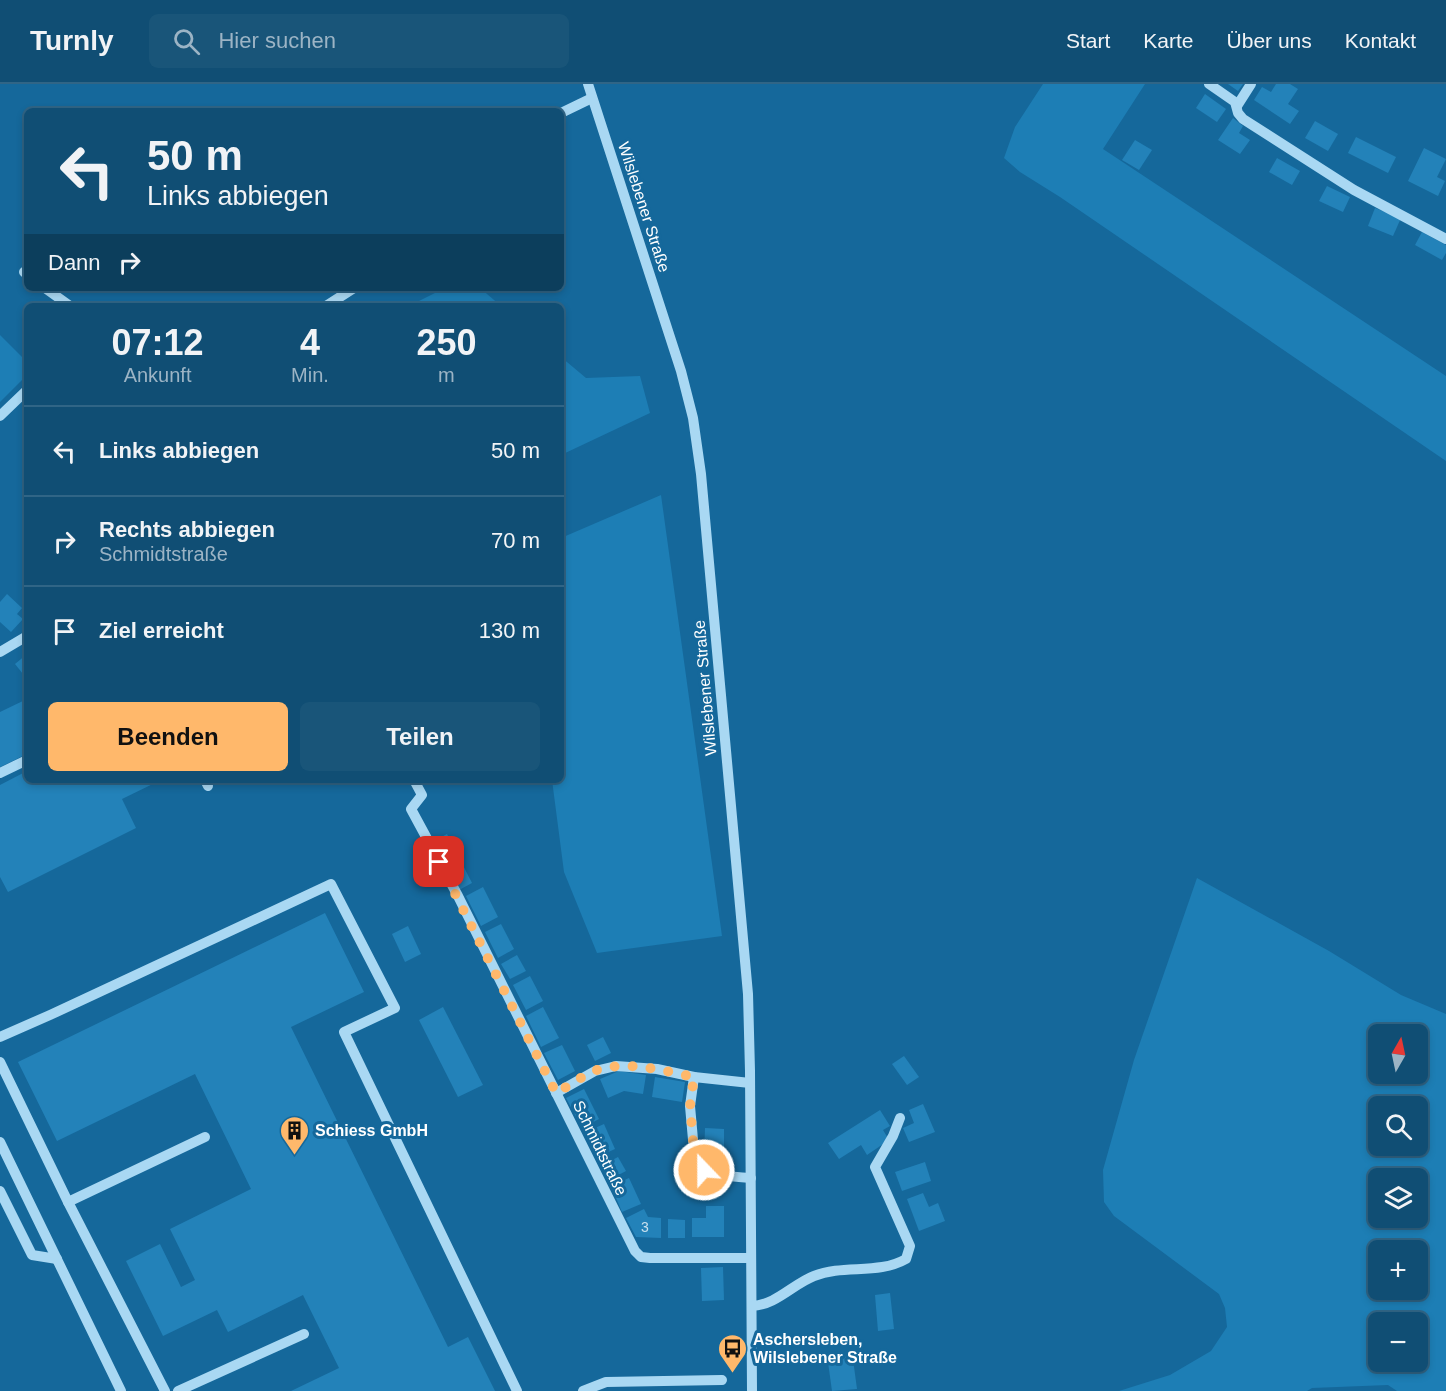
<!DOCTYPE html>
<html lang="de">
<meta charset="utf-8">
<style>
body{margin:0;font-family:Helvetica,sans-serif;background:#195579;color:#f1f3f6;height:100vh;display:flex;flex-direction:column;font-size:22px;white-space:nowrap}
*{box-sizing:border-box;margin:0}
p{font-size:20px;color:#9cb4c5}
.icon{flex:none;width:33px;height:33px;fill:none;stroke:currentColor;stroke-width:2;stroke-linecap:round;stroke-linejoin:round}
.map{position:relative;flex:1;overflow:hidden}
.details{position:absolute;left:24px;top:219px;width:540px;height:480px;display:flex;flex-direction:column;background:#104e74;border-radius:9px;box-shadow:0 3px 9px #0003,0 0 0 2px #306586}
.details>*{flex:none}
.top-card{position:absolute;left:24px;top:24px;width:540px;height:183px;border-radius:9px;box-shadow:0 3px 9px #0003,0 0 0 2px #306586;background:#104e74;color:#f1f3f6;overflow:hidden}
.needle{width:39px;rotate:9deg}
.tools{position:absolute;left:1368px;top:940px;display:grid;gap:12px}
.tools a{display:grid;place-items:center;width:60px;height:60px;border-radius:9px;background:#104e74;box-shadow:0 3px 9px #0003,0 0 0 2px #306586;font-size:30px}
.pin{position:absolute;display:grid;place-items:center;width:51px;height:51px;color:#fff;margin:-26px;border-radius:12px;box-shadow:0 3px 9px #0006}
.me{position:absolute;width:66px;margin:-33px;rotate:338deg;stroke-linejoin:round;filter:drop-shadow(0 0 4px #0008)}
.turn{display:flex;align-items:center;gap:21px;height:126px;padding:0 24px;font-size:27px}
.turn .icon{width:78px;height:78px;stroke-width:2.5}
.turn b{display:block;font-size:42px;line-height:51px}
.then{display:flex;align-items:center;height:57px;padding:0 24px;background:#0003;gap:12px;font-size:22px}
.eta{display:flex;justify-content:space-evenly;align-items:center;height:102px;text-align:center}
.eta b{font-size:36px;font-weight:600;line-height:42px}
.cta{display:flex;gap:12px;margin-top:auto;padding:12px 24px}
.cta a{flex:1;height:69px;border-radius:9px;background:#ffb86b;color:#111;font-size:24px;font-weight:600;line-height:69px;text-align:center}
.cta a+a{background:#195579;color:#f1f3f6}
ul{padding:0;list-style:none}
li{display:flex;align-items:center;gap:18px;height:90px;padding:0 24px;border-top:2px solid #306586}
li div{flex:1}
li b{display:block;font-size:22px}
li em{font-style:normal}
header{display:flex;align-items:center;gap:36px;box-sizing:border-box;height:84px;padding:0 30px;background:#104e74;border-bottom:2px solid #306586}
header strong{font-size:28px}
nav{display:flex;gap:33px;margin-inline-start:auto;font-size:21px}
.search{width:420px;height:54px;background:#195579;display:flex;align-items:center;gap:15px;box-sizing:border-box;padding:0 21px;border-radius:9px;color:#9cb4c5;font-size:22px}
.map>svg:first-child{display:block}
</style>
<header>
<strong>Turnly</strong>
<div class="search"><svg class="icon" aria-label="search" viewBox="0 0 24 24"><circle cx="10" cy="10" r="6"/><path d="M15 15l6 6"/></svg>Hier suchen</div>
<nav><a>Start</a><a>Karte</a><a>Über uns</a><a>Kontakt</a></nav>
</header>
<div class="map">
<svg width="1446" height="1307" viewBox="0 0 1446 1307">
<rect width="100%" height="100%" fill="#15689b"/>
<!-- green -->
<g fill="#1d7eb5" fill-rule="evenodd">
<polygon points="1043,0 1145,0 1103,65 1446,292 1446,377 1060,113 1020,88 1004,74 1015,43"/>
<polygon points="445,204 480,204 501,222 409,222"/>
<polygon points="0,251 27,278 27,291 0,318"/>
<polygon points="561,273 586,294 640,292 650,329 561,371"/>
<polygon points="661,411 722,852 597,869 564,788 552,696 561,696 561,454"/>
<path d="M 1197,794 L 1329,867 L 1401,911 L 1446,930 L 1446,1307 L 1397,1307 L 1388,1301 L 1312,1304 L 1307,1307 L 1119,1307 L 1170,1291 L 1211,1267 L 1227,1243 L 1225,1224 L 1219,1210 L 1114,1132 L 1104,1118 L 1103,1086 L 1134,976 ZM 1378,951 L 1418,951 L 1418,990 L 1378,990 ZM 1378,1023 L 1418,1023 L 1418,1062 L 1378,1062 ZM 1378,1095 L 1418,1095 L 1418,1134 L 1378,1134 ZM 1378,1167 L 1418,1167 L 1418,1206 L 1378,1206 ZM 1378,1239 L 1418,1239 L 1418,1278 L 1378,1278 Z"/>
</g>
<!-- building -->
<g fill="#2382b9">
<polygon points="1228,0 1243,0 1238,7"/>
<polygon points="1276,0 1290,0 1298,5 1288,20 1299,27 1290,40 1254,16 1262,3 1271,8"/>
<polygon points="1205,10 1226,25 1217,38 1196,24"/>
<polygon points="1233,34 1243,42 1239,49 1250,56 1240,70 1218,56"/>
<polygon points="1315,37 1338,50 1328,67 1305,54"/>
<polygon points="1356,53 1396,73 1388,89 1348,69"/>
<polygon points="1135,56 1152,66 1139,86 1122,76"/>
<polygon points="1424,64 1446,75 1437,93 1445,97 1438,112 1408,97"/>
<polygon points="1277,74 1300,87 1292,101 1269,88"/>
<polygon points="1327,102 1350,113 1343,128 1319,117"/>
<polygon points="1375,124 1401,134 1393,152 1368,142"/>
<polygon points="1422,148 1446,161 1446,169 1442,176 1415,161"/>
<polygon points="7,510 22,524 17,530 23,535 11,548 0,538 0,518"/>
<polygon points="27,570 27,595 15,580"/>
<polygon points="27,615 27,670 0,683 0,628"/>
<polygon points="27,687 27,696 161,696 122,715 136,744 8,808 0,793 0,701"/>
<polygon points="447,750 472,799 459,806 434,757"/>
<polygon points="483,803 498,833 481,842 466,812"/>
<polygon points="325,829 364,908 291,943 448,1263 468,1253 495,1307 291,1307 339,1284 303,1211 228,1248 217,1226 163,1252 126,1177 160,1160 181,1203 195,1196 170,1145 251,1105 195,990 57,1057 18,978"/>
<polygon points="501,840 514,865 498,874 485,848"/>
<polygon points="408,842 421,870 405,878 392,850"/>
<polygon points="517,871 526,887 510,895 501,880"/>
<polygon points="530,892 543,917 526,926 513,901"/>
<polygon points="443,923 483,1001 458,1013 419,936"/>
<polygon points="543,923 559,954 541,963 526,932"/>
<polygon points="603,953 611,969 595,977 587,961"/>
<polygon points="562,961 575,987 558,996 544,969"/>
<polygon points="904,972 919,993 907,1001 892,980"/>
<polygon points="619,987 646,991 643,1010 624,1007 608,1014 600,995"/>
<polygon points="655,993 685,998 682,1018 652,1013"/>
<polygon points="584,1005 599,1035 582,1044 566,1014"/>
<polygon points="923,1020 935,1048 909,1058 903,1044 914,1039 909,1026"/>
<polygon points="880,1026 890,1042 883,1046 889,1056 867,1071 861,1061 839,1075 828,1059"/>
<polygon points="604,1040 615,1065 597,1073 586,1048"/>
<polygon points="705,1044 724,1045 724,1073 704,1073"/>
<polygon points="618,1073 626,1087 609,1096 601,1082"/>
<polygon points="925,1078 931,1097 902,1107 895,1088"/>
<polygon points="629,1094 641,1120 622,1128 611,1102"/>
<polygon points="923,1109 929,1123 938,1119 945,1137 919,1147 907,1115"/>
<polygon points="706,1122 724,1122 724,1153 692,1153 692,1134 706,1134"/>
<polygon points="644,1125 648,1133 661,1134 661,1154 636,1153 626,1134"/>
<polygon points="668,1135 685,1136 685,1154 668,1154"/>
<polygon points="723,1183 724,1216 702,1217 701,1184"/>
<polygon points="890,1209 894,1245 878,1247 875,1211"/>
<polygon points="852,1268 857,1305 832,1307 827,1271"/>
</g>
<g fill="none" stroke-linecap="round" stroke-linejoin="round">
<!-- minor -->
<g stroke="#a9d8f3" stroke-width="10">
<polyline points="588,0 681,287 693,334 701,390 748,910 750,987 752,1307"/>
<polyline points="1209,0 1235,18 1238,29 1243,35 1354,106 1446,155"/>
<polyline points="1237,22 1251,0"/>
<polyline points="561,29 592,14"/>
<polyline points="24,188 27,190"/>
<polyline points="45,204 70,222"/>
<polyline points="326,222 354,204"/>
<polyline points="0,332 27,306"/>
<polyline points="0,568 27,552"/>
<polyline points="0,689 27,676"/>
<polyline points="205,696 208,702"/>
<polyline points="414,696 422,711 411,725 458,812 635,1167 641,1173 650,1174 751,1174"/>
<polyline points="0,953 50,931 331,800 395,924 344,948 517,1307"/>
<polyline points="0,978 68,1118 165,1307"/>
<path d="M 694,993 L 690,1022 L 695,1078 C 710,1091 731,1093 751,1094"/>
<polyline points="556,1009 595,987 616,982 657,985 694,993 750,999"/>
<polyline points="0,1058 121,1307"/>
<polyline points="0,1107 32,1171 57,1175"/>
<polyline points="68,1118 205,1053"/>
<path d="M 752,1222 C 776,1221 793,1200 814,1192 C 844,1180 878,1191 906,1175 L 910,1162 L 875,1083 L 893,1052 L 900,1034"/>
<polyline points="178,1307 304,1250"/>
<polyline points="583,1307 606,1298 722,1296"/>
</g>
</g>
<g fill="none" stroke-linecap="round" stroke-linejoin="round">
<!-- route -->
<path stroke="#ffb86b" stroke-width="10" stroke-dasharray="0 18" d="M 439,778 L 556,1009 C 569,1002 583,991 597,986 C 628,976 663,987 694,993 L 690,1022 L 695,1078 L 704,1086"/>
</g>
<!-- icons -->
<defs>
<symbol id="building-pin" viewBox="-11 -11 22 30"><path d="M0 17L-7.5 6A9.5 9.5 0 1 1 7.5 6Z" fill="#ffb86b" stroke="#15689b"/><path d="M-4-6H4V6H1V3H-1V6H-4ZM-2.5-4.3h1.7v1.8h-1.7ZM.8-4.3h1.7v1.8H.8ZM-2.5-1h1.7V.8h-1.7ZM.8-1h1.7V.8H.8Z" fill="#111"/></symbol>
<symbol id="bus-pin" viewBox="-11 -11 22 30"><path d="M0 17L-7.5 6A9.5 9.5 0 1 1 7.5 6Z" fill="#ffb86b" stroke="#15689b"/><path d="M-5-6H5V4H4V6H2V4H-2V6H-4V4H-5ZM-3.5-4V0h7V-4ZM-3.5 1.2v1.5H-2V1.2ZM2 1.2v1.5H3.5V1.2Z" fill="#111"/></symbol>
</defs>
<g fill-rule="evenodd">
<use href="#building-pin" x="278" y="1030" width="33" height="45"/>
<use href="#bus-pin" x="716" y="1248" width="33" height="45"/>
</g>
<g text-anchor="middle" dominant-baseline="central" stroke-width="6" stroke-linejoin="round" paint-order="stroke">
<!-- number labels -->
<g font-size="14" fill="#c8e0ee">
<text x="645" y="1143">3</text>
</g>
<!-- street labels -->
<g font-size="16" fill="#fff" stroke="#15689b">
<text transform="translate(644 123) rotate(72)">Wilslebener Straße</text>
<text transform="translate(705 604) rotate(-95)">Wilslebener Straße</text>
<text transform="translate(600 1064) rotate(64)">Schmidtstraße</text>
</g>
<!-- poi labels -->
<g font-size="16" font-weight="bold" fill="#fff" stroke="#15689b" text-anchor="start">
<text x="315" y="1046">Schiess GmbH</text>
<text x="753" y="1255">Aschersleben,<tspan x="753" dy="18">Wilslebener Straße</tspan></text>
</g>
</g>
</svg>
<div class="tools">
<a><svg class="needle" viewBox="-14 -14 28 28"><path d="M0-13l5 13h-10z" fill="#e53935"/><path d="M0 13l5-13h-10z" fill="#9cb4c5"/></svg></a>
<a><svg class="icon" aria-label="search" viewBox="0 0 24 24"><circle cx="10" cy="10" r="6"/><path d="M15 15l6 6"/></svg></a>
<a><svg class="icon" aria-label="layers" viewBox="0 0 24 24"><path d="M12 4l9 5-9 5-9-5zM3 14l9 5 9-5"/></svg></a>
<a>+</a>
<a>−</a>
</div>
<div class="pin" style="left:439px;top:778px;background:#d93025"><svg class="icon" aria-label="arrive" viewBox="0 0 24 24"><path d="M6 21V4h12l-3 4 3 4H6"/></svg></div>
<svg class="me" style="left:704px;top:1086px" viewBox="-20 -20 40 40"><circle r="17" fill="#ffb86b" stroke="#fff" stroke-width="3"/><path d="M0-11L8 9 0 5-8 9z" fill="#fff"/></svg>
<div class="top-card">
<div class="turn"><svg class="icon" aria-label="left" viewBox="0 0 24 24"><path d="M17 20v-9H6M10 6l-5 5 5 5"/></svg><div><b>50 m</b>Links abbiegen</div></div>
<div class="then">Dann<svg class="icon" aria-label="right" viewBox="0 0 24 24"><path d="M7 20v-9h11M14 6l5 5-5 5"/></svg></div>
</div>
<section class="details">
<div class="eta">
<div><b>07:12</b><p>Ankunft</p></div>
<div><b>4</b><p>Min.</p></div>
<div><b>250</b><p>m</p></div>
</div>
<ul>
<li><svg class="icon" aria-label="left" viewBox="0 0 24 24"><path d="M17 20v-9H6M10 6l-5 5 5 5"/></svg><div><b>Links abbiegen</b></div><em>50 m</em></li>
<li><svg class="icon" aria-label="right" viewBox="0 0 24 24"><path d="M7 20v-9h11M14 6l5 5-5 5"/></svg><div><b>Rechts abbiegen</b><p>Schmidtstraße</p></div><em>70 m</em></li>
<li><svg class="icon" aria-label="arrive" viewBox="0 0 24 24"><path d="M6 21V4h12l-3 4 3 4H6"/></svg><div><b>Ziel erreicht</b></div><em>130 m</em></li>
</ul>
<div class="cta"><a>Beenden</a><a>Teilen</a></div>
</section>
</div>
